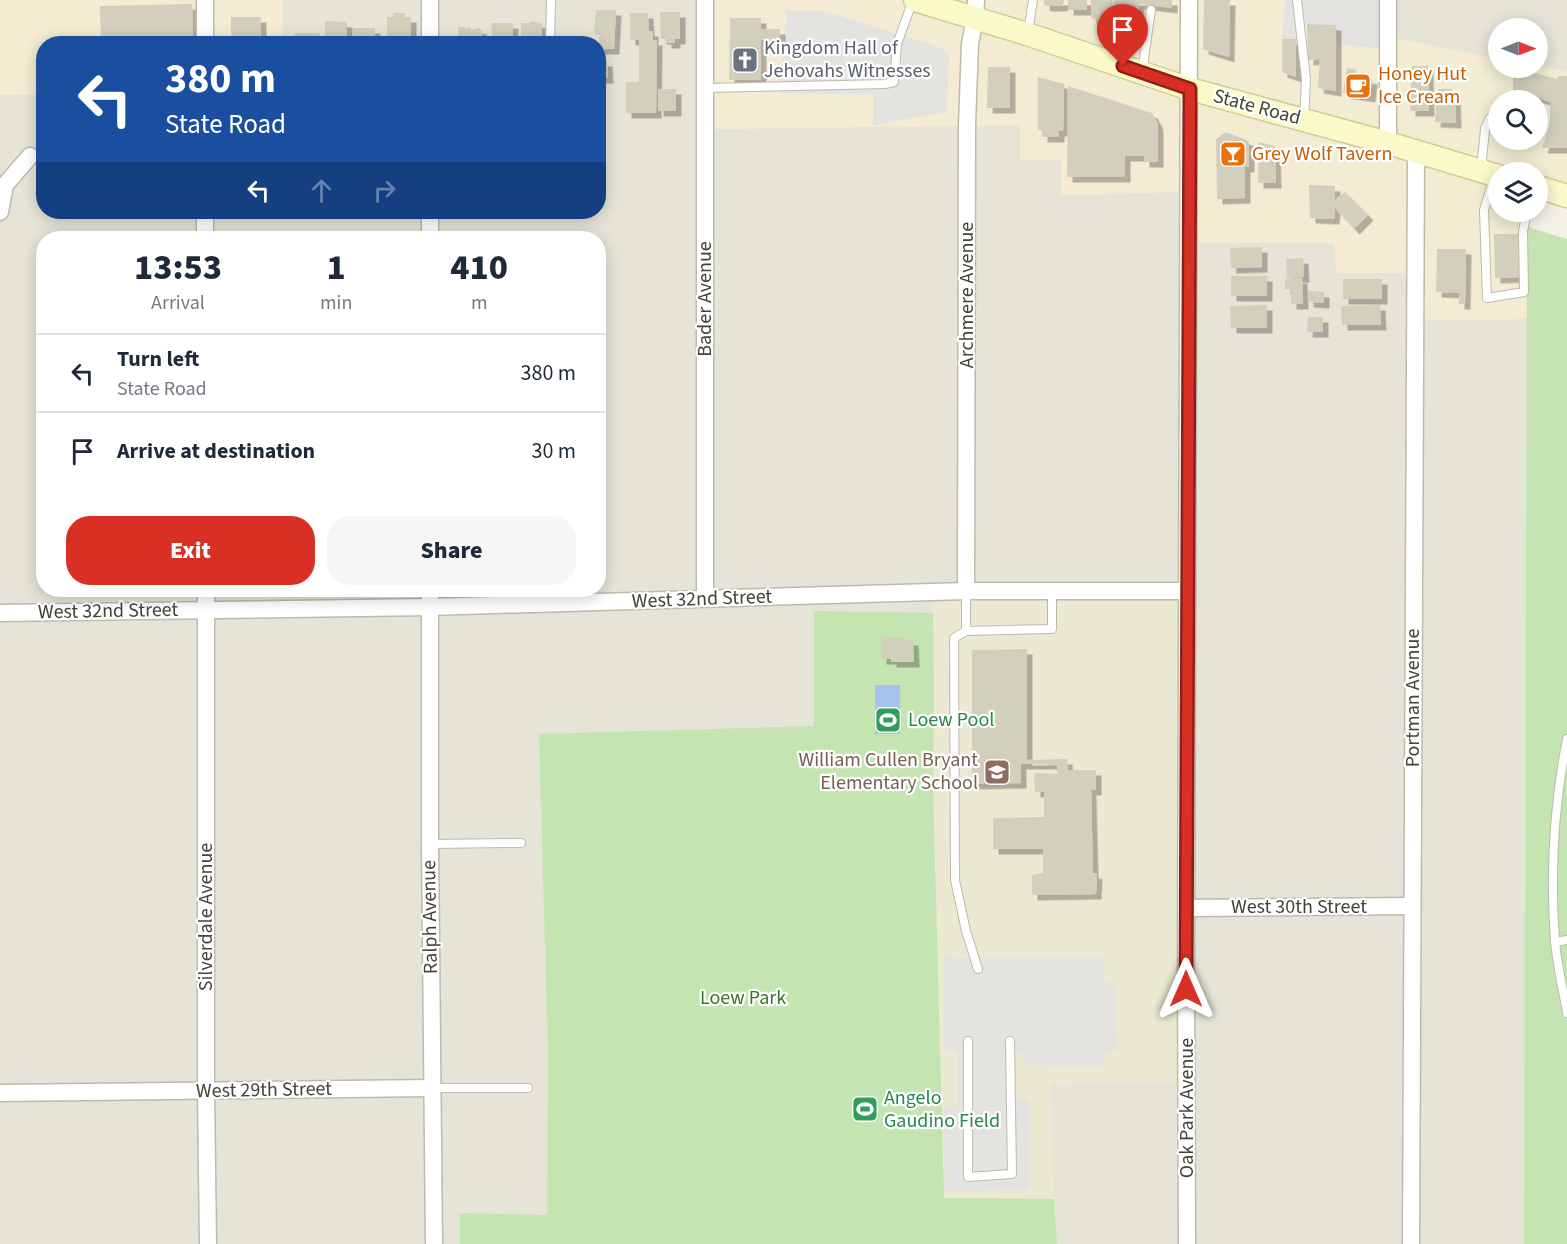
<!DOCTYPE html>
<style>
body{margin:0;font-family:"Source Sans 3",sans-serif;background:#f6f6f7;color:#1f2937;height:100vh;display:flex;flex-direction:column;font-size:22px;white-space:nowrap}
*{box-sizing:border-box;margin:0}
p{font-size:20px;color:#747a83}
.icon{flex:none;width:33px;height:33px;fill:none;stroke:currentColor;stroke-width:2;stroke-linecap:round;stroke-linejoin:round}
.map{position:relative;flex:1;overflow:hidden}
.sheet{position:absolute;left:36px;top:231px;width:570px;height:366px;display:flex;flex-direction:column;background:#fff;border-radius:24px;box-shadow:0 3px 15px #0003}
.sheet>*{flex:none}
.guide{position:absolute;left:36px;top:36px;width:570px;height:183px;border-radius:24px;box-shadow:0 3px 15px #0003;background:#1a4fa0;color:#fff;overflow:hidden}
.needle{width:39px;rotate:90deg}
.buttons{position:absolute;left:1488px;top:18px;display:grid;gap:12px}
.buttons a{display:grid;place-items:center;width:60px;height:60px;border-radius:50%;background:#fff;box-shadow:0 3px 15px #0003;font-size:30px}
.pin{position:absolute;display:grid;place-items:center;width:51px;height:51px;color:#fff;margin:-62px -26px;border-radius:50% 50% 50% 0;rotate:-45deg;box-shadow:0 0 6px #0007}
.pin .icon{rotate:45deg}
.me{position:absolute;width:66px;margin:-33px;rotate:0deg;stroke-linejoin:round;filter:drop-shadow(0 0 4px #0008)}
.turn{display:flex;align-items:center;gap:21px;height:126px;padding:0 30px;font-size:27px}
.turn .icon{width:78px;height:78px;stroke-width:2.5}
.turn b{display:block;font-size:42px;line-height:51px}
.lanes{display:flex;align-items:center;height:57px;padding:0 30px;background:#0003;justify-content:center;gap:30px;direction:ltr}
.lanes .off{opacity:.35}
.eta{display:flex;justify-content:space-evenly;align-items:center;height:102px;text-align:center}
.eta b{font-size:36px;font-weight:800;line-height:42px}
.primary-button{display:flex;gap:12px;margin-top:auto;padding:12px 30px}
.primary-button a{flex:1;height:69px;border-radius:24px;background:#d93025;color:#fff;font-size:24px;font-weight:800;line-height:69px;text-align:center}
.primary-button a+a{background:#f6f6f7;color:#1f2937}
ul{padding:0;list-style:none}
li{display:flex;align-items:center;gap:18px;height:78px;padding:0 30px;border-top:2px solid #e0e1e3}
li div{flex:1}
li b{display:block;font-size:22px}
li em{font-style:normal}
.map>svg:first-child{display:block}
</style>
<div class="map">
<svg width="1567" height="1244" viewBox="0 0 1567 1244">
<defs>
<filter id="shadow"><feDropShadow dx="5.5" dy="5.5" stdDeviation="0" flood-color="#0004"/></filter>
</defs>
<rect width="100%" height="100%" fill="#f3f1e7"/>
<!-- residential -->
<g fill="#e6e4d6" fill-rule="evenodd">
<path d="M 282,0 L 705,0 L 705,129 L 1020,125 L 1061,160 L 1189,192 L 1189,242 L 1335,243 L 1416,272 L 1416,320 L 1527,319 L 1524,1244 L 0,1244 L 0,95 L 43,94 L 44,212 L 598,212 L 598,44 L 282,43 ZM 44,238 L 598,238 L 598,590 L 44,590 Z"/>
<polygon points="1388,0 1567,0 1567,72 1538,66 1538,28 1498,28 1498,59 1388,37"/>
</g>
<!-- commercial -->
<g fill="#f3ecd3" fill-rule="evenodd">
<polygon points="0,0 282,0 282,43 44,44 43,94 0,95"/>
<path d="M 705,0 L 1388,0 L 1389,37 L 1498,59 L 1498,68 L 1538,66 L 1567,72 L 1567,196 L 1538,196 L 1538,172 L 1498,172 L 1498,212 L 1532,212 L 1527,227 L 1527,319 L 1415,320 L 1415,273 L 1336,273 L 1334,243 L 1189,242 L 1189,192 L 1061,195 L 1061,160 L 1020,160 L 1020,125 L 705,129 ZM 1498,100 L 1538,100 L 1538,140 L 1498,140 Z"/>
</g>
<!-- education -->
<polygon fill="#ebe9d2" points="1187,591 1187,1081 1051,1084 1054,1199 944,1199 933,788 932,592"/>
<!-- green -->
<g fill="#c4e5b2">
<polygon points="1527,227 1567,239 1567,1244 1524,1244"/>
<polygon points="814,611 933,613 934,691 933,788 944,1198 1054,1199 1057,1244 460,1244 460,1213 547,1215 548,1054 539,734 814,726"/>
</g>
<!-- parking -->
<g fill="#e4e3df">
<polygon points="1285,0 1381,0 1380,48 1338,45 1335,25 1298,24 1296,39 1282,39"/>
<polygon points="787,10 824,11 930,44 949,52 947,112 873,125 873,95 779,93"/>
<polygon points="945,953 962,958 1104,958 1103,978 1115,982 1117,1051 1105,1053 1104,1066 1025,1065 1023,1054 1016,1054 1015,1096 1019,1100 1029,1100 1029,1189 945,1192 944,1107 956,1106 958,1103 958,1055 956,1050 943,1050"/>
</g>
<!-- water -->
<rect fill="#a7c2ec" x="875" y="685" width="25" height="49"/>
<!-- building -->
<g fill="#d3cfbd" filter="url(#shadow)">
<polygon points="1044,0 1064,0 1063,4 1061,6 1046,6 1044,5"/>
<rect x="1068" y="0" width="19" height="10"/>
<polygon points="1091,0 1113,0 1113,25 1091,18"/>
<polygon points="1114,0 1172,0 1172,8 1139,4 1138,12 1114,9"/>
<polygon points="1204,0 1230,0 1229,57 1203,49"/>
<polygon points="192,4 193,44 101,44 100,6"/>
<polygon points="596,10 616,10 614,49 599,49 599,35 596,35 594,32"/>
<polygon points="660,12 680,12 680,39 675,39 675,43 666,43 666,39 661,39"/>
<polygon points="393,13 405,13 405,17 411,17 411,44 387,44 387,17 393,17"/>
<polygon points="630,13 648,13 649,31 653,31 653,40 657,40 656,113 626,113 626,82 639,82 639,40 630,40"/>
<rect x="231" y="17" width="30" height="25"/>
<polygon points="730,18 761,18 761,29 780,29 780,40 761,40 761,80 729,80"/>
<polygon points="325,21 347,22 347,44 325,44"/>
<polygon points="530,21 542,23 542,44 521,44 521,23 530,23"/>
<polygon points="492,23 513,23 512,44 492,44 492,33 491,33"/>
<polygon points="1307,24 1336,25 1336,91 1318,88 1320,59 1308,60"/>
<polygon points="458,27 465,27 465,29 469,27 472,30 479,28 482,30 481,44 458,44"/>
<rect x="353" y="28" width="22" height="16"/>
<polygon points="294,33 320,33 319,44 294,44"/>
<polygon points="1282,39 1296,39 1296,77 1282,72"/>
<polygon points="598,61 607,61 608,78 598,78"/>
<polygon points="1412,66 1428,66 1429,111 1410,111"/>
<polygon points="988,67 1010,67 1010,108 987,108"/>
<polygon points="1347,68 1356,70 1356,76 1372,79 1370,97 1343,93"/>
<polygon points="1513,73 1535,73 1557,79 1558,76 1567,76 1567,148 1542,148 1550,123 1550,102 1533,96 1513,97"/>
<polygon points="1038,77 1064,84 1063,131 1059,131 1059,137 1042,137 1042,130 1038,130"/>
<polygon points="1068,86 1152,113 1157,122 1158,127 1158,162 1144,162 1144,156 1125,156 1125,177 1067,177"/>
<rect x="658" y="89" width="18" height="22"/>
<polygon points="1438,89 1452,89 1452,92 1455,92 1456,123 1435,122 1436,104 1434,104 1434,92 1438,92"/>
<polygon points="1226,132 1249,141 1249,167 1245,167 1245,198 1217,199 1216,139"/>
<polygon points="1259,142 1275,146 1276,183 1258,183"/>
<polygon points="1309,185 1335,186 1335,200 1345,192 1368,215 1354,229 1335,208 1334,219 1310,218"/>
<polygon points="1494,234 1519,234 1520,277 1495,278"/>
<polygon points="1262,247 1262,267 1231,268 1230,248"/>
<polygon points="1437,249 1466,249 1465,304 1459,304 1459,293 1436,292"/>
<polygon points="1303,258 1304,277 1287,278 1286,259"/>
<rect x="1231" y="276" width="36" height="20"/>
<polygon points="1302,278 1303,304 1291,304 1291,289 1285,289 1285,279"/>
<rect x="1343" y="279" width="39" height="20"/>
<polygon points="1308,291 1324,292 1324,303 1308,302"/>
<polygon points="1267,305 1267,328 1231,328 1230,306"/>
<polygon points="1380,305 1381,325 1342,325 1341,306"/>
<polygon points="1308,317 1323,317 1323,332 1307,332"/>
<polygon points="881,637 905,637 905,640 913,640 914,662 891,662 891,659 881,659"/>
<polygon points="1027,649 1027,760 1067,759 1068,770 1096,770 1096,790 1091,790 1093,873 1097,874 1096,894 1032,895 1032,875 1043,873 1043,849 993,849 993,818 1044,817 1044,792 1035,792 1034,773 1057,774 1057,764 1021,764 1021,783 972,784 972,650"/>
</g>
<g fill="none" stroke-linecap="round" stroke-linejoin="round">
<defs>
<g id="service">
<polyline points="1297,0 1306,79 1304,119"/>
<polyline points="1028,32 1033,0"/>
<polyline points="550,44 551,0"/>
<polyline points="1142,72 1151,10"/>
<polyline points="705,88 885,84 894,82 897,44 913,0"/>
<polyline points="1481,170 1485,129 1490,118 1498,113"/>
<polyline points="1495,175 1484,210 1487,298 1524,292 1523,231 1527,212"/>
<polyline points="966,591 966,631 1052,629 1052,591"/>
<polyline points="966,631 954,638 955,880 966,931 978,969"/>
<path d="M 1567,739 C 1554,805 1550,874 1555,941 C 1557,965 1563,989 1567,1013"/>
<polyline points="430,844 521,843"/>
<polyline points="1555,942 1567,940"/>
<polyline points="968,1041 968,1177 1012,1174 1010,1041"/>
<polyline points="433,1088 528,1088"/>
</g>
<g id="minor">
<polyline points="205,0 205,44"/>
<polyline points="430,0 430,44"/>
<polyline points="705,0 705,598"/>
<polyline points="1388,0 1388,143"/>
<polyline points="0,212 5,185 30,156"/>
<polyline points="205,212 205,238"/>
<polyline points="430,212 430,238"/>
<polyline points="206,590 206,1091 208,1244"/>
<polyline points="430,590 430,844 434,1244"/>
<polyline points="966,591 967,125 970,44 975,18 976,0"/>
<polyline points="0,613 430,607 966,591 1187,591"/>
<polyline points="1187,908 1411,906"/>
<polyline points="0,1093 433,1088"/>
<polyline points="1187,1244 1186,966 1189,0"/>
<polyline points="1411,1244 1416,151"/>
</g>
<g id="secondary">
<polyline points="915,0 1027,34 1190,89 1388,143 1498,176"/>
<polyline points="1538,187 1567,196"/>
</g>
</defs>
<!-- service casing -->
<use href="#service" stroke="#bdbbaa" stroke-width="10"/>
<!-- minor casing -->
<use href="#minor" stroke="#bdbbaa" stroke-width="19"/>
<!-- secondary casing -->
<use href="#secondary" stroke="#d0cd99" stroke-width="25"/>
<!-- service -->
<use href="#service" stroke="#fff" stroke-width="8"/>
<!-- minor -->
<use href="#minor" stroke="#fff" stroke-width="16"/>
<!-- secondary -->
<use href="#secondary" stroke="#fbf9c8" stroke-width="22"/>
</g>
<g fill="none" stroke-linecap="round" stroke-linejoin="round">
<defs>
<polyline id="route" points="1123,66 1190,89 1186,989"/>
</defs>
<!-- route casing -->
<use href="#route" stroke="#8d1f18" stroke-width="15"/>
<!-- route -->
<use href="#route" stroke="#d93025" stroke-width="10"/>
</g>
<!-- icons -->
<defs>
<symbol id="church-square" viewBox="-11 -11 22 22"><rect x="-9" y="-9" width="18" height="18" rx="4" fill="#6b7280" stroke="#fff"/><path d="M-1.2-6h2.4v3.5h3.3v2.4h-3.3V6h-2.4V-.1h-3.3v-2.4h3.3Z" fill="#fff"/></symbol>
<symbol id="cafe-square" viewBox="-11 -11 22 22"><rect x="-9" y="-9" width="18" height="18" rx="4" fill="#e8710a" stroke="#fff"/><path d="M-5.5-4.5H6V0H3Q3 3.5 0 3.5H-2.5Q-5.5 3.5-5.5 0ZM3-3.2v2h1.7v-2ZM-6 4.5H4V6H-6Z" fill="#fff"/></symbol>
<symbol id="bar-square" viewBox="-11 -11 22 22"><rect x="-9" y="-9" width="18" height="18" rx="4" fill="#e8710a" stroke="#fff"/><path d="M-6-5H6L.8 .8V4.5H3.5V6h-7V4.5H-.8V.8Z" fill="#fff"/></symbol>
<symbol id="stadium-square" viewBox="-11 -11 22 22"><rect x="-9" y="-9" width="18" height="18" rx="4" fill="#2e9e5b" stroke="#fff"/><path d="M0-5a6.5 5 0 1 0 0 10a6.5 5 0 1 0 0-10ZM-3.5-1.8h7v3.6h-7Z" fill="#fff"/></symbol>
<symbol id="school-square" viewBox="-11 -11 22 22"><rect x="-9" y="-9" width="18" height="18" rx="4" fill="#8d6e63" stroke="#fff"/><path d="M0-5L7-2L0 1L-7-2ZM-4 1L0 2.5L4 1V4Q0 6-4 4Z" fill="#fff"/></symbol>
</defs>
<g fill-rule="evenodd">
<use href="#church-square" x="730" y="45" width="30" height="30"/>
<use href="#cafe-square" x="1343" y="71" width="30" height="30"/>
<use href="#bar-square" x="1218" y="139" width="30" height="30"/>
<use href="#stadium-square" x="873" y="705" width="30" height="30"/>
<use href="#school-square" x="982" y="757" width="30" height="30"/>
<use href="#stadium-square" x="850" y="1094" width="30" height="30"/>
</g>
<g text-anchor="middle" dominant-baseline="central" stroke-width="4.5" stroke-linejoin="round" paint-order="stroke">
<!-- worship labels -->
<g font-size="20" fill="#5b616d" stroke="#fff" text-anchor="start">
<text x="764" y="48">Kingdom Hall of<tspan x="764" dy="23">Jehovahs Witnesses</tspan></text>
</g>
<!-- food labels -->
<g font-size="20" fill="#c56008" stroke="#fff" text-anchor="start">
<text x="1378" y="74">Honey Hut<tspan x="1378" dy="23">Ice Cream</tspan></text>
<text x="1252" y="154">Grey Wolf Tavern</text>
</g>
<!-- street labels -->
<g font-size="20" fill="#454236" stroke="#fff">
<text transform="translate(1257 107) rotate(15)">State Road</text>
<text transform="translate(967 295) rotate(-90)">Archmere Avenue</text>
<text transform="translate(705 299) rotate(-90)">Bader Avenue</text>
<text transform="translate(702 599) rotate(-2)">West 32nd Street</text>
<text transform="translate(108 611) rotate(-1)">West 32nd Street</text>
<text transform="translate(1413 698) rotate(-90)">Portman Avenue</text>
<text x="1299" y="907">West 30th Street</text>
<text transform="translate(206 917) rotate(-90)">Silverdale Avenue</text>
<text transform="translate(430 917) rotate(-91)">Ralph Avenue</text>
<text transform="translate(264 1090) rotate(-1)">West 29th Street</text>
<text transform="translate(1187 1108) rotate(-90)">Oak Park Avenue</text>
</g>
<!-- leisure labels -->
<g font-size="20" fill="#27864d" stroke="#fff" text-anchor="start">
<text x="908" y="720">Loew Pool</text>
<text x="884" y="1098">Angelo<tspan x="884" dy="23">Gaudino Field</tspan></text>
</g>
<!-- education labels -->
<g font-size="20" fill="#785e54" stroke="#fff" text-anchor="end">
<text x="978" y="760">William Cullen Bryant<tspan x="978" dy="23">Elementary School</tspan></text>
</g>
<!-- park labels -->
<g font-size="20" fill="#39742d" stroke="#fff">
<text x="743" y="998">Loew Park</text>
</g>
</g>
</svg>
<div class="buttons">
<a><svg class="needle" viewBox="-14 -14 28 28"><path d="M0-13l5 13h-10z" fill="#e53935"/><path d="M0 13l5-13h-10z" fill="#747a83"/></svg></a>
<a><svg class="icon" aria-label="search" viewBox="0 0 24 24"><circle cx="10" cy="10" r="6"/><path d="M15 15l6 6"/></svg></a>
<a><svg class="icon" aria-label="layers" viewBox="0 0 24 24"><path d="M12 4l9 5-9 5-9-5zM3 14l9 5 9-5"/></svg></a>
</div>
<div class="pin" style="left:1123px;top:66px;background:#d93025"><svg class="icon" aria-label="arrive" viewBox="0 0 24 24"><path d="M6 21V4h12l-3 4 3 4H6"/></svg></div>
<svg class="me" style="left:1186px;top:989px" viewBox="-20 -20 40 40"><path d="M0-17L14 15 0 8-14 15z" fill="#d93025" stroke="#fff" stroke-width="4"/></svg>
<div class="guide">
<div class="turn"><svg class="icon" aria-label="left" viewBox="0 0 24 24"><path d="M17 20v-9H6M10 6l-5 5 5 5"/></svg><div><b>380 m</b>State Road</div></div>
<div class="lanes"><svg class="icon" aria-label="left" viewBox="0 0 24 24"><path d="M17 20v-9H6M10 6l-5 5 5 5"/></svg><svg class="icon off" aria-label="ahead" viewBox="0 0 24 24"><path d="M12 20V5M6 11l6-6 6 6"/></svg><svg class="icon off" aria-label="right" viewBox="0 0 24 24"><path d="M7 20v-9h11M14 6l5 5-5 5"/></svg></div>
</div>
<section class="sheet">
<div class="eta">
<div><b>13:53</b><p>Arrival</p></div>
<div><b>1</b><p>min</p></div>
<div><b>410</b><p>m</p></div>
</div>
<ul>
<li><svg class="icon" aria-label="left" viewBox="0 0 24 24"><path d="M17 20v-9H6M10 6l-5 5 5 5"/></svg><div><b>Turn left</b><p>State Road</p></div><em>380 m</em></li>
<li><svg class="icon" aria-label="arrive" viewBox="0 0 24 24"><path d="M6 21V4h12l-3 4 3 4H6"/></svg><div><b>Arrive at destination</b></div><em>30 m</em></li>
</ul>
<div class="primary-button"><a>Exit</a><a>Share</a></div>
</section>
</div>
